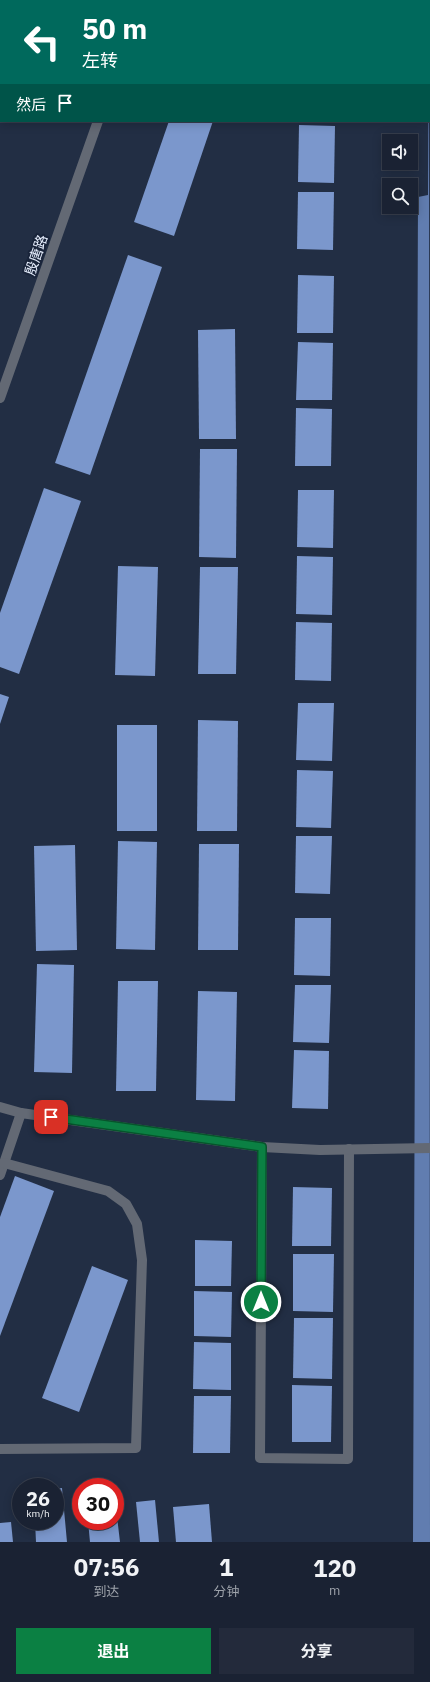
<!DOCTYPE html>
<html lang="zh">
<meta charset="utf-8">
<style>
body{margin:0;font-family:"IBM Plex Sans","Noto Sans SC",sans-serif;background:#232a3b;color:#f1f3f6;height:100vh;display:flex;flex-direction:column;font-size:15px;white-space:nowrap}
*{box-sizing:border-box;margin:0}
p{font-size:13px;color:#9fa4ac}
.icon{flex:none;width:22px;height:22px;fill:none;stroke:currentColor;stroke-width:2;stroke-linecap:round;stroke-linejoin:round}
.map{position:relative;height:1542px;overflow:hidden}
.drawer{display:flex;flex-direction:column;background:#1a2233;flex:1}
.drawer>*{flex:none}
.top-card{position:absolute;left:0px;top:0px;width:430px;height:122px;box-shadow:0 2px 10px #0003,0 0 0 1px #383f4e;background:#00695c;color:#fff;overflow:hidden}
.tools{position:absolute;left:382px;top:134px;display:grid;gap:8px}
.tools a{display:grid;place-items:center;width:36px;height:36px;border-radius:0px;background:#1a2233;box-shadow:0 2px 10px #0003,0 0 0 1px #383f4e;font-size:20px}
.speed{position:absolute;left:12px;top:1478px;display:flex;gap:8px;font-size:20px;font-weight:700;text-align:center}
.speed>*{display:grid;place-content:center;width:52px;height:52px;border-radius:50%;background:#1a2233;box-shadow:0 2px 10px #0003,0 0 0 1px #383f4e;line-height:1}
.speed small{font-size:10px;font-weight:400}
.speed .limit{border:6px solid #d22;background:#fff;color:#111}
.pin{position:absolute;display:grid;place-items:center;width:34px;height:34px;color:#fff;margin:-17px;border-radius:8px;box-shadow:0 2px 6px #0006}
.me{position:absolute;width:44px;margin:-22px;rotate:0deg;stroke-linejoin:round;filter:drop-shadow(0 0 3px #0008)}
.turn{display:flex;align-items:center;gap:14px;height:84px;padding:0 16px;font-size:18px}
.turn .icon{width:52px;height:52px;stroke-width:2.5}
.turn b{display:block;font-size:28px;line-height:34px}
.then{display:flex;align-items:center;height:38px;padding:0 16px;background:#0003;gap:8px;font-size:15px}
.eta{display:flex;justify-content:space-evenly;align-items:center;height:68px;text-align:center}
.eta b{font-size:24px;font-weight:700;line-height:28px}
.primary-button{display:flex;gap:8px;margin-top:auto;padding:8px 16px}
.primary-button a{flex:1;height:46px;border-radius:0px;background:#0b8043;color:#fff;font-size:16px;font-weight:700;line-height:46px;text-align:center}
.primary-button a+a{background:#232a3b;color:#f1f3f6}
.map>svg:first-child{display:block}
</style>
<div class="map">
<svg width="430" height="1542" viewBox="0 0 430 1542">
<rect width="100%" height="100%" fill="#222e44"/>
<!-- water -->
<polygon fill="#617db0" points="429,0 430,1542 413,1542 418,197 428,195"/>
<!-- building -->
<g fill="#7b97cc">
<polygon points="169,121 213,121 174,236 134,222"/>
<polygon points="299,125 335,126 334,183 298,182"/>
<polygon points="298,192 334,192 333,250 297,249"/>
<polygon points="128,255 162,267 90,475 55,463"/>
<polygon points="298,275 334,276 333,333 297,333"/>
<polygon points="235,329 236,439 199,439 198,330"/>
<polygon points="298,342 333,343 332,400 296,400"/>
<polygon points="296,408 332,409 331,466 295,466"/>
<polygon points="200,449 237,449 236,558 199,557"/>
<polygon points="44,488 81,501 19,674 0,667 0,613"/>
<polygon points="298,490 334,490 333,548 297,547"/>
<polygon points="297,556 333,557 332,615 296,614"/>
<polygon points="118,566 158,567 155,676 115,675"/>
<polygon points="200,567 238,567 236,674 198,674"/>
<polygon points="296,622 332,623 331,681 295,680"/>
<polygon points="0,694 9,697 0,724"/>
<polygon points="298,703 334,703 332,761 296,760"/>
<polygon points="198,720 238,721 237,831 197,831"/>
<rect x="117" y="725" width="40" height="106"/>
<polygon points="297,770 333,771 331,828 296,827"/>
<polygon points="296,836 332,836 330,894 295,893"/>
<polygon points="118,841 157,842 155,950 116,949"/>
<polygon points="199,844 239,844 238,950 198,950"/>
<polygon points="75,845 77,950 36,951 34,846"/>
<polygon points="295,918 331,918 330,976 294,975"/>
<polygon points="37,964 74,965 72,1073 34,1072"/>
<polygon points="118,981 158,981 156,1091 116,1091"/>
<polygon points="295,985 331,985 329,1043 293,1042"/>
<polygon points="198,991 237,992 235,1101 196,1100"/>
<polygon points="294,1050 329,1051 328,1109 292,1108"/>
<polygon points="15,1176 54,1191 0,1336 0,1217"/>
<polygon points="293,1187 332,1188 331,1246 292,1246"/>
<polygon points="195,1240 232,1241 231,1286 195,1286"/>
<polygon points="293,1254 334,1254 333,1312 293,1311"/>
<polygon points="92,1266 128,1280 79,1412 42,1398"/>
<polygon points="194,1291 232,1292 231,1337 194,1336"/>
<polygon points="294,1318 333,1318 332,1379 293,1378"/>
<polygon points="194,1342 231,1343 231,1390 193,1389"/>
<polygon points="292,1385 332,1386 331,1442 292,1442"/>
<polygon points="194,1396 231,1396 230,1453 193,1453"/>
<polygon points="62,1488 67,1542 36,1542 35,1521 55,1521 55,1489"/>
<polygon points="155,1500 159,1542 140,1542 136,1502"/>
<polygon points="209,1504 212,1542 176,1542 173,1507"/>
<polygon points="116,1508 120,1542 90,1542 88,1521 115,1521 115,1509"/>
<polygon points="11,1522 13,1542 0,1542 0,1523"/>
</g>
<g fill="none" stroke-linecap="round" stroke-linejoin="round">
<!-- service -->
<g stroke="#636974" stroke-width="10">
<polyline points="0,1175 21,1113"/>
<polyline points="0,1449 136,1448 142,1260 137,1224 126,1204 108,1191 4,1163"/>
</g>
<!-- minor -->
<polyline stroke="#636974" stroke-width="10" points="262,1147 260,1458 348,1459 349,1149"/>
<!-- tertiary -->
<g stroke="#636974" stroke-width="10">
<polyline points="215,0 263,1"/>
<polyline points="140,1 140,0"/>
<polyline points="429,4 430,4"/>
<polyline points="0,398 98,121"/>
<polyline points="0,1107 21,1113 262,1147 320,1150 430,1148"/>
</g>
</g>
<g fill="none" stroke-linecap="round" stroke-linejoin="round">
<defs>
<polyline id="route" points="51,1117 262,1147 261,1302"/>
</defs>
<!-- route casing -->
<use href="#route" stroke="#07532c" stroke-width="10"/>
<!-- route -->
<use href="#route" stroke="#0b8043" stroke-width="7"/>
</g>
<g text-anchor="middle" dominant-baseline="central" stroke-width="4" stroke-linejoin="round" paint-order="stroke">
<!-- street labels -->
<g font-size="14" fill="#e7effe" stroke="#19243a">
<text transform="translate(36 255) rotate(-71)">殷唐路</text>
</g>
</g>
</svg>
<div class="tools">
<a><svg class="icon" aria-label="sound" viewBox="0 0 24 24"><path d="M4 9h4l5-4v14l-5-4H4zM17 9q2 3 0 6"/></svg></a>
<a><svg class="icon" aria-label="search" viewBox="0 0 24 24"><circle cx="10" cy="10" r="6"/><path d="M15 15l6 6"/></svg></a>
</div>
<div class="speed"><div>26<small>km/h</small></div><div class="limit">30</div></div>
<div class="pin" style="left:51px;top:1117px;background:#d93025"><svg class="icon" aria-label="arrive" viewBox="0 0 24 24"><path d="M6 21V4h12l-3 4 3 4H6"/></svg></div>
<svg class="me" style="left:261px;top:1302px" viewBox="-20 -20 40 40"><circle r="17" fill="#0b8043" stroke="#fff" stroke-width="3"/><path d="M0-11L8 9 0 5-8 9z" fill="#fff"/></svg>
<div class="top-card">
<div class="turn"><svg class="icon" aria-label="left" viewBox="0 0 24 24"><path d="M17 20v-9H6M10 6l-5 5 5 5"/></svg><div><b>50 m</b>左转</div></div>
<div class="then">然后<svg class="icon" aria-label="arrive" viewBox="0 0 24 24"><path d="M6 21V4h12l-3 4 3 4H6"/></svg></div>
</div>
</div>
<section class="drawer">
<div class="eta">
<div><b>07:56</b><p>到达</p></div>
<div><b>1</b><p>分钟</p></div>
<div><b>120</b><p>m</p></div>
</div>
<div class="primary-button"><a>退出</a><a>分享</a></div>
</section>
